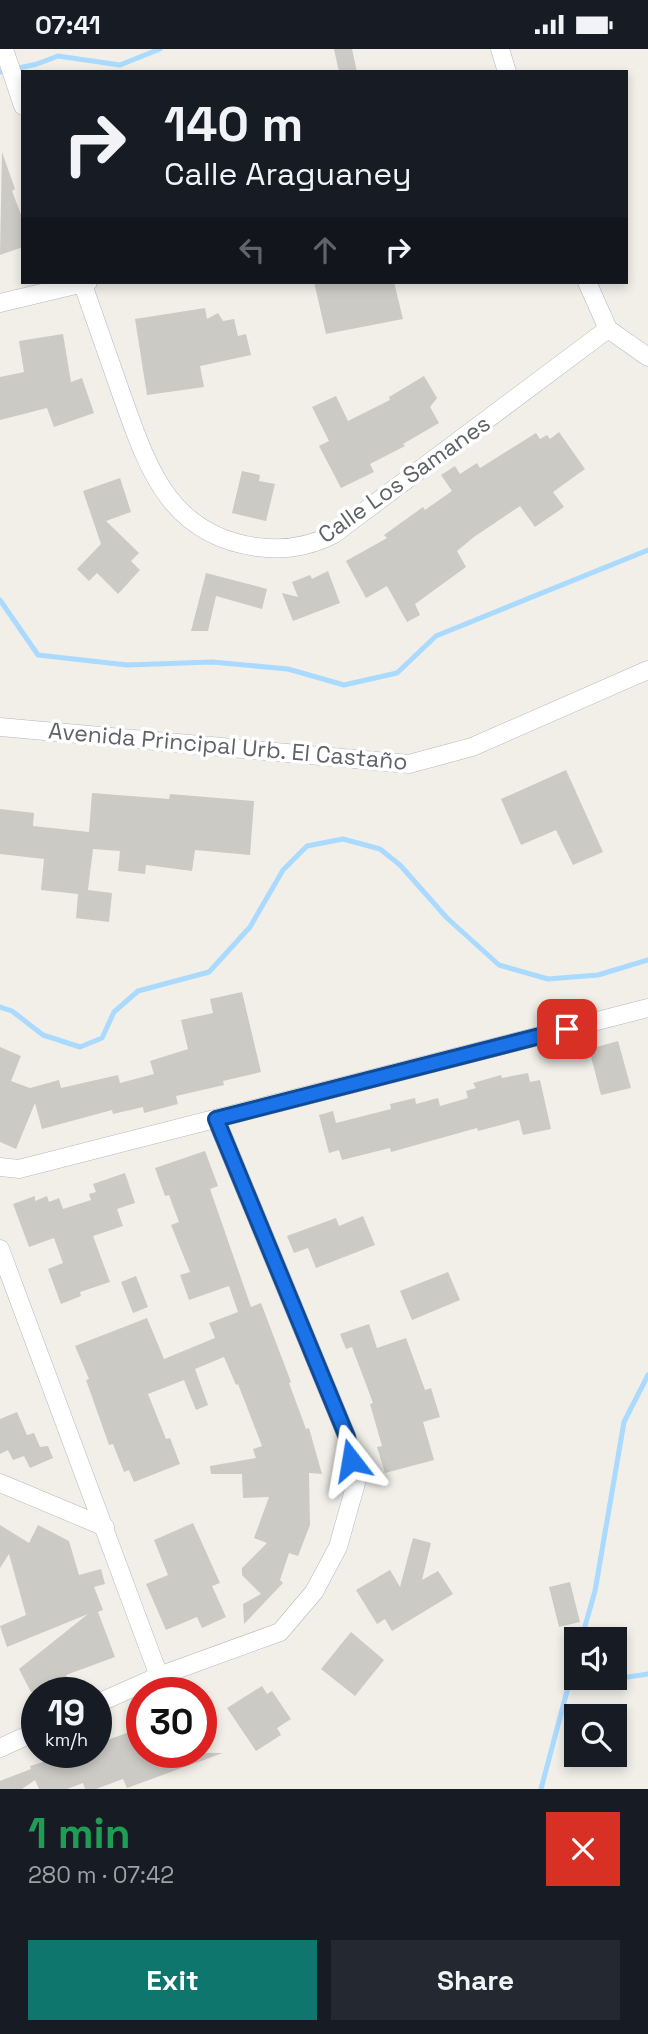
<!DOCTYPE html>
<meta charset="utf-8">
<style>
body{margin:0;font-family:"Space Grotesk",sans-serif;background:#242831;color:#f1f3f6;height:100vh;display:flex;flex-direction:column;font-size:26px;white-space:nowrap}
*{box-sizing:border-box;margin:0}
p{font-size:23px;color:#9ea1a6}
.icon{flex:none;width:38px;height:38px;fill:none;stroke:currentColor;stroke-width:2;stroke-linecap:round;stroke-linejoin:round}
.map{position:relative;height:1740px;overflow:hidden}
.sheet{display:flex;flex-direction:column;background:#171b24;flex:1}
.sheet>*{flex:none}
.top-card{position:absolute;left:21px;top:21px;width:607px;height:214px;border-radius:0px;box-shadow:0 4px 10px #0003;background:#171b24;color:#f1f3f6;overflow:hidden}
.tools{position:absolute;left:564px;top:1578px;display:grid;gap:14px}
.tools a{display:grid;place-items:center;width:63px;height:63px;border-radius:0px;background:#171b24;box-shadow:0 4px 10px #0003;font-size:35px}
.speed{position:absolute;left:21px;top:1628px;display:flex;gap:14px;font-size:35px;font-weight:700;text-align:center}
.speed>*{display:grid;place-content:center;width:91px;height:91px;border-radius:50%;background:#171b24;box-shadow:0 4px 10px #0003;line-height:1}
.speed small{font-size:18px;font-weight:400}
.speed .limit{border:10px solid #d22;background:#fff;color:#111}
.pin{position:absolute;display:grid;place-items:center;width:60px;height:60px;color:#fff;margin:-30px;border-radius:14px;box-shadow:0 4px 10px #0006}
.me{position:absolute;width:77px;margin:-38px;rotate:346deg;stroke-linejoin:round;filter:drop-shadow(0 0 5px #0008)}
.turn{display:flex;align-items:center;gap:24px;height:147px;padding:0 28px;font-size:32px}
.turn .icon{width:91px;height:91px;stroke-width:2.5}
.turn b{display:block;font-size:49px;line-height:60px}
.lanes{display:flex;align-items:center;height:66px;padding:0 28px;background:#0003;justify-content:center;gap:35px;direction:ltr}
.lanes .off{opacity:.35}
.round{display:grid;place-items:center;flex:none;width:74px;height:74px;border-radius:0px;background:#242831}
.head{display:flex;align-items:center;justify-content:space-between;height:119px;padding:0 28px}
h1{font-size:42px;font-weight:700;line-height:52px;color:#1e9e55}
.primary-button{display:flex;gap:14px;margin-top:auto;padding:14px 28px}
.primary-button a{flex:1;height:80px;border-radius:0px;background:#0f766e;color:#fff;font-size:28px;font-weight:700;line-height:80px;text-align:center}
.primary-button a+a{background:#242831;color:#f1f3f6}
.status{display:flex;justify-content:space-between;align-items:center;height:49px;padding:0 35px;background:#171b24;direction:ltr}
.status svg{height:19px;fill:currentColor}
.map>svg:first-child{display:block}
</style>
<div class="status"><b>07:41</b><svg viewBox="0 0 49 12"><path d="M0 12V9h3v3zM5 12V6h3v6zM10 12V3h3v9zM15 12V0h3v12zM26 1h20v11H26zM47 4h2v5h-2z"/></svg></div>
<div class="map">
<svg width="648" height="1740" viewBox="0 0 648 1740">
<rect width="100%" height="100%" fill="#f1efe8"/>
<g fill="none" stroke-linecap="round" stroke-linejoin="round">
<!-- stream -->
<g stroke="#aadaff" stroke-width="5">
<polyline points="0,23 37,15 58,7 120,16 160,0"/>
<polyline points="0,551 38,606 127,616 212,613 288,620 344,636 397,624 436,587 648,501"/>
<polyline points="0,958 12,962 43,986 80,998 102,989 114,963 138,942 209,923 250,878 283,821 307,797 343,790 380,800 400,816 447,869 499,916 548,930 598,926 648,911"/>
<polyline points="581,1591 595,1542 624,1373 648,1326"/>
<polyline points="568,1637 648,1625"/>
<polyline points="541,1740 576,1608"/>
</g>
</g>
<!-- building -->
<g fill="#cccac5">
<polygon points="334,0 352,0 357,23 339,23"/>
<polygon points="2,103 15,140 12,142 23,171 23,198 0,206"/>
<polygon points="314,233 394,233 403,270 326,285"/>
<polygon points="205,259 207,270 218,264 223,272 234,270 238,287 246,285 251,306 200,317 204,338 147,346 135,270"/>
<polygon points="63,285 71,333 82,329 94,364 54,378 47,359 0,371 0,328 24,323 19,292"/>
<polygon points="424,327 437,349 430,358 439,374 403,395 405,397 370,415 374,423 341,439 319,397 329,392 312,358 336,347 348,372 390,351 389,348"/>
<polygon points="559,383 585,420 553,443 564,458 535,478 520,457 474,488 457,502 466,518 415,555 420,566 407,573 387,537 366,549 346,512 387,489 384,486 423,458 425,461 452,442 441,426 455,417 460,425 477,414 480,419 536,384 540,390 547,386 550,390"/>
<polygon points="242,422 260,426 259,432 275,435 266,472 232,464"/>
<polygon points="120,429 131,463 106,472 139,504 131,512 140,521 118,545 97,524 89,532 77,520 101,495 83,442"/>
<polygon points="328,522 340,554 293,572 282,544 298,548 292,533 310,526 312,530"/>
<polygon points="206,524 267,540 262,560 216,547 208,582 191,582"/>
<polygon points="566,721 603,803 573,816 556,781 521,796 501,750"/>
<polygon points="92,744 169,750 170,745 254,752 250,806 195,801 192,822 146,816 145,825 118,822 120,802 93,800 88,841 112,844 109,873 76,869 78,845 41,841 44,810 0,805 0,760 34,764 33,777 89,783"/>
<polygon points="242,943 261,1023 223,1032 224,1036 176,1047 178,1055 144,1064 143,1058 113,1065 112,1061 42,1080 35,1054 16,1100 0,1093 0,998 21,1007 11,1032 30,1039 59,1031 61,1039 118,1026 120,1034 154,1025 150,1012 188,1000 181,971 213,964 210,950"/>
<polygon points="618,992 631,1039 601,1046 589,1000"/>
<polygon points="528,1024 530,1033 540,1031 551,1080 523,1086 519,1071 478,1082 477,1079 391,1103 390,1099 342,1111 339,1101 329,1104 319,1066 333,1062 336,1074 391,1060 390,1055 415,1049 416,1055 438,1049 440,1057 468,1049 466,1042 476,1039 473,1034 501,1026 502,1029"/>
<polygon points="205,1102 218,1137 210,1140 251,1258 261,1254 291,1333 289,1334 306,1380 309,1379 322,1425 309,1424 310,1476 298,1507 289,1504 280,1531 283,1534 244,1575 243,1555 261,1545 242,1526 242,1519 267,1494 254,1489 269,1448 243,1449 242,1425 211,1425 210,1417 256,1409 253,1400 262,1397 238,1335 236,1336 224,1308 195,1320 208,1356 196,1361 184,1331 148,1345 166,1390 170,1389 180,1415 134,1433 129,1421 124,1423 113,1395 109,1396 86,1331 89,1330 75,1297 147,1269 164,1310 215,1289 209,1274 238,1263 229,1237 189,1251 180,1226 190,1223 171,1176 179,1173 169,1146 165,1147 155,1119"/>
<polygon points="125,1124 135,1154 117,1160 123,1177 93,1187 110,1233 80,1243 81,1247 61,1255 48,1220 63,1214 54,1189 29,1198 13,1155 35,1147 35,1152 47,1147 49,1153 59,1149 63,1160 91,1151 89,1145 96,1143 93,1135"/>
<polygon points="363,1167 375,1196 316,1219 308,1199 294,1204 287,1187 336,1169 339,1177"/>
<polygon points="448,1223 460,1251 412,1271 400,1242"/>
<polygon points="136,1227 148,1258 133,1264 121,1233"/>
<polygon points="369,1275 377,1299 406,1289 425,1341 431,1339 440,1368 423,1373 434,1411 385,1424 377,1398 382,1397 370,1355 373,1354 352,1298 346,1300 340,1285"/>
<polygon points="17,1363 27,1386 34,1384 40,1398 48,1397 53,1409 30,1419 24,1407 13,1411 8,1401 0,1405 0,1370"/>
<polygon points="193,1474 220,1534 212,1537 226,1568 202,1579 197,1568 166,1581 146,1535 168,1526 154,1491"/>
<polygon points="0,1476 29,1494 38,1476 69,1492 79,1526 101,1520 105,1535 94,1538 103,1561 98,1563 115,1608 66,1626 70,1635 51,1643 31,1643 19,1620 88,1565 7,1598 0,1577 26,1566 9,1505 0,1519"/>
<polygon points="413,1489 431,1494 422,1531 438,1522 453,1545 392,1582 385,1570 377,1575 356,1541 390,1521 400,1538"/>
<polygon points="570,1533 580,1573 559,1578 549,1538"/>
<polygon points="351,1583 384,1611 355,1647 321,1620"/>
<polygon points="262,1637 267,1645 272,1642 291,1670 277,1679 281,1686 256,1702 227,1659"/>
<polygon points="138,1680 142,1691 142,1703 223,1704 127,1739 123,1730 96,1740 85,1740 83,1734 67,1740 39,1740 35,1731 22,1740 0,1740 0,1732 31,1720 30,1717 53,1710 56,1714 87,1703 96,1703 96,1695"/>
</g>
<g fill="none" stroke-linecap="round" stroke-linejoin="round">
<defs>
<g id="minor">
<polyline points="4,0 23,57"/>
<polyline points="500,0 507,23"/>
<path d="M 82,233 C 95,270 108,307 121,344 C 147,417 168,486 257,498 C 285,502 309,498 334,485 L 608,280"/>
<polyline points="587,233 608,280 648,308"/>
<polyline points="0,254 88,233"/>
<polyline points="0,678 409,715 472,698 648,621"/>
<polyline points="0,1118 19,1120 648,959"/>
<polyline points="0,1200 159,1627"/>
<polyline points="0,1434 105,1478"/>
<polyline points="96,1655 159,1627 280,1583 314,1543 338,1498 356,1434 347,1388 216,1070"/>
<polyline points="0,1699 37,1682"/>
</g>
</defs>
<!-- minor casing -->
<use href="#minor" stroke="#b5b8bc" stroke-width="19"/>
<!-- minor -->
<use href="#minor" stroke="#fff" stroke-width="18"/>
</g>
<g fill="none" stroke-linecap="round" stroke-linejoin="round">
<defs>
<polyline id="route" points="351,1411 347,1388 216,1070 567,980"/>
</defs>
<!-- route casing -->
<use href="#route" stroke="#114b97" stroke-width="18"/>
<!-- route -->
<use href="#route" stroke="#1a73e8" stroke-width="12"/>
</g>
<g text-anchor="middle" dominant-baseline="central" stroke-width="7" stroke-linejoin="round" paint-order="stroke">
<!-- street labels -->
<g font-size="23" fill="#5f6368" stroke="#fff">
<text transform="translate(404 430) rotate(-35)">Calle Los Samanes</text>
<text transform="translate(228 697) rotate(5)">Avenida Principal Urb. El Castaño</text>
</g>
</g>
</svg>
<div class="tools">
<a><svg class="icon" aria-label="sound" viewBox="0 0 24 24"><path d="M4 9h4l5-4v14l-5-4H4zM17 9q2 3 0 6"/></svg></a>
<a><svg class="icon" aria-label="search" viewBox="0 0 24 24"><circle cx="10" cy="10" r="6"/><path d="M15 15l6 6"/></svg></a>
</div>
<div class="speed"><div>19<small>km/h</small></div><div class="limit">30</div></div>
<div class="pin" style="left:567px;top:980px;background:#d93025"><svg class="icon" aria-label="arrive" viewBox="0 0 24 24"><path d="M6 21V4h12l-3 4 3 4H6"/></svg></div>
<svg class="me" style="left:351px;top:1411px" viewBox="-20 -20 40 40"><path d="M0-17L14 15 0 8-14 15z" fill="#1a73e8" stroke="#fff" stroke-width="4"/></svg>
<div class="top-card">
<div class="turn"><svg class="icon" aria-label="right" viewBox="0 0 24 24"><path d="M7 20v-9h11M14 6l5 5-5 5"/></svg><div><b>140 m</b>Calle Araguaney</div></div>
<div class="lanes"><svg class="icon off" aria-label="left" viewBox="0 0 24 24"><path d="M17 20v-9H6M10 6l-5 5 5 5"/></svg><svg class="icon off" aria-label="ahead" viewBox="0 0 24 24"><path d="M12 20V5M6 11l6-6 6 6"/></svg><svg class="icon" aria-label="right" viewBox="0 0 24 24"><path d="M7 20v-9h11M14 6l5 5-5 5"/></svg></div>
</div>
</div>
<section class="sheet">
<div class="head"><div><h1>1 min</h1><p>280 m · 07:42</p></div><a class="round" style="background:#d93025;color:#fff"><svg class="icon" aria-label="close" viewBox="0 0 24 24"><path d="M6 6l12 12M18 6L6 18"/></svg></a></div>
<div class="primary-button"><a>Exit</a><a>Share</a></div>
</section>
